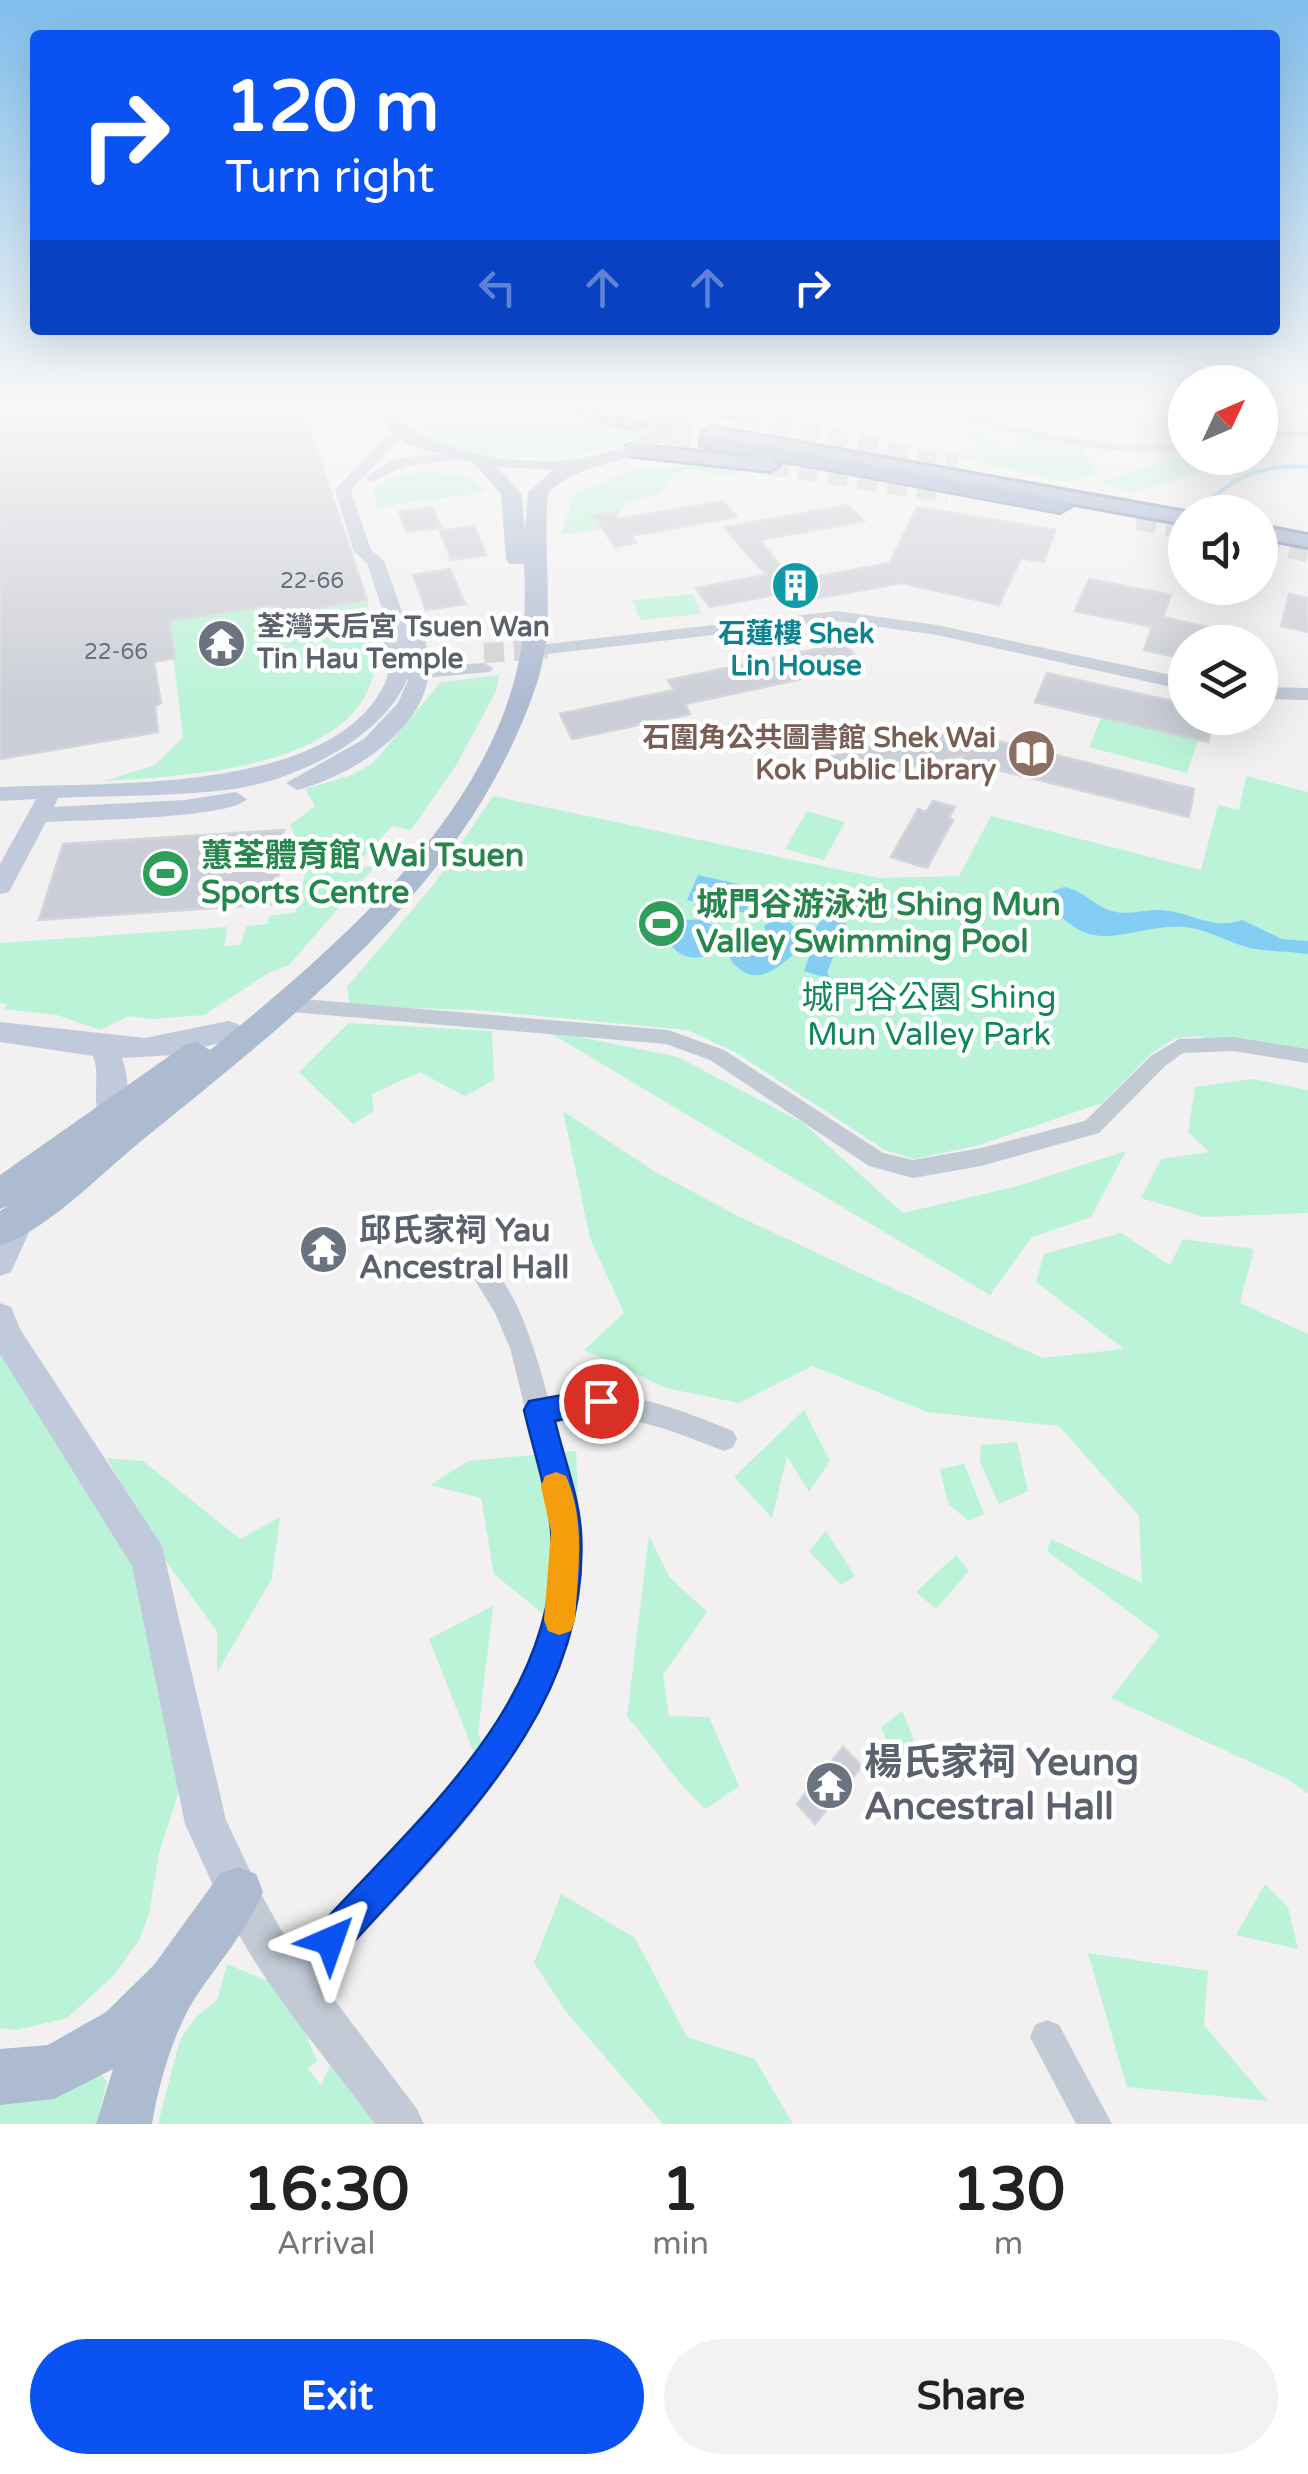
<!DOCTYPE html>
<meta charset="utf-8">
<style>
body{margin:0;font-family:"Varela Round","Noto Sans TC",sans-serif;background:#f2f2f2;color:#222;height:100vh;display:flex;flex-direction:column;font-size:38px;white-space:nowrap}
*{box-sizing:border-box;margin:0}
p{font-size:32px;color:#767676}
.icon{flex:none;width:55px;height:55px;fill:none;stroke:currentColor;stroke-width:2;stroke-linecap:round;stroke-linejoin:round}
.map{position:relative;height:2124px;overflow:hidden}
.panel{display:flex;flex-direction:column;background:#fff;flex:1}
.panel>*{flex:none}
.top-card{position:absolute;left:30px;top:30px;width:1250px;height:305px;border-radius:10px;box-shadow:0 10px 40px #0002;background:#0a52f2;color:#fff;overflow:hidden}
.needle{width:65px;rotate:46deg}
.controls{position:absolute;left:1168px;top:365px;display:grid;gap:20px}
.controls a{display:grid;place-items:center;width:110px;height:110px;border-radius:50%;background:#fff;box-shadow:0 10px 40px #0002;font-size:50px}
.pin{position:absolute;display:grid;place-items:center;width:85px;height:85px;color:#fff;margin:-42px;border:5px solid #fff;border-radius:50%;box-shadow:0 2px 10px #0007}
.me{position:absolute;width:110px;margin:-55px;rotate:43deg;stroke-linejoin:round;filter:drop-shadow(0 0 8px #0008)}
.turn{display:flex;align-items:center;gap:35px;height:210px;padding:0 30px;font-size:45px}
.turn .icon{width:130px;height:130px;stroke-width:2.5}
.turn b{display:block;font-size:70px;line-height:85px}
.lanes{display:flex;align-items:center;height:95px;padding:0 30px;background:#0003;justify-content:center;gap:50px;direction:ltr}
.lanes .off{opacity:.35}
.eta{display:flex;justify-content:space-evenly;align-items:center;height:170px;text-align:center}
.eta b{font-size:60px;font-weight:800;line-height:70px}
.cta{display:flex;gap:20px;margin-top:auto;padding:20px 30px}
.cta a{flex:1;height:115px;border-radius:60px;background:#0a52f2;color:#fff;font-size:40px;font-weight:800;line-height:115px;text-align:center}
.cta a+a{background:#f2f2f2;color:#222}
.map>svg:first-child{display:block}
</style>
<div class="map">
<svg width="1308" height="2124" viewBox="0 0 1308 2124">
<rect width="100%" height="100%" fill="#f2f0f0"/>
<!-- green -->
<g fill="#bbf3d8">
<path d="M 408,406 L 536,406 L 649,434 C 606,462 411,478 408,406 Z"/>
<polygon points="959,406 1063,406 1037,427"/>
<polygon points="977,433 1002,448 1022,445 1013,433 1080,448 1099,475 1063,482 921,449 973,456 979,446 959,434"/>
<polygon points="1185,454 1213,458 1222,466 1134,493 1101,482"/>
<path d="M 707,465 L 741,472 C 704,489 690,442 659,494 L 628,502 L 604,529 L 560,535 L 575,494 L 635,468 Z"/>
<polygon points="421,471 463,475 488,492 376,507 374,490 391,478"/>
<polygon points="693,594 701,614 640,620 633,600"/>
<path d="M 367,600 C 370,612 368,619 369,629 C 370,644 378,655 374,672 C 353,770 182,776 105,781 L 155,765 L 183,737 L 169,621 L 269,605 L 276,614 Z"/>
<polygon points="499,675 496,691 457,764 411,830 392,826 353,869 375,866 289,965 268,973 204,1015 152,1019 128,1016 101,1030 57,1015 5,1009 7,1004 0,1003 0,943 227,927 224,946 240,945 247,926 268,924 269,916 296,912 308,862 290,825 315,806 305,789 352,775 374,762 441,682"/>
<polygon points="1102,716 1198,740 1187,773 1089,747"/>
<polygon points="1246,776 1308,792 1308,1059 1197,1036 1174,1039 1152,1053 1102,1103 979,1145 915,1159 885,1150 735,1052 687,1030 476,1010 350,1006 347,987 434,884 493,796 879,878 959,876 991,816 1201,870 1218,805 1239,810"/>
<polygon points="807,811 845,822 824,860 785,849"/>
<polygon points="349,1023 492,1031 494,1080 465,1096 420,1072 372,1094 374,1111 353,1124 299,1072"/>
<polygon points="545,1030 678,1057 803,1123 903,1213 1018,1186 1126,1151 1091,1217 1032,1237 990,1295"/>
<polygon points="1253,1079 1308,1090 1308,1213 1204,1217 1141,1198 1161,1159 1209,1152 1188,1132 1195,1087"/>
<polygon points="563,1111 654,1171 738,1216 1042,1358 1124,1349 1036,1282 1044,1254 1121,1233 1170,1265 1183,1239 1254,1249 1240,1303 1308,1334 1308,1793 1287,1779 1111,1698 1160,1635 1047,1551 1051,1539 1142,1583 1139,1516 1059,1426 927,1412 812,1366 739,1403 666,1388 584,1350 624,1313 590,1238"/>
<polygon points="0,1350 59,1444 170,1597 186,1769 159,1853 149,1914 139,1940 114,1975 67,2018 16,2030 0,2028"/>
<polygon points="804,1410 830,1461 809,1492 787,1456 772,1518 734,1477"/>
<polygon points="1017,1442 1028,1491 999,1504 980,1462 981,1445"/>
<polygon points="576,1451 581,1571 547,1617 494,1574 481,1498 430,1485 468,1461"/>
<polygon points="107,1458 143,1461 240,1539 280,1517 272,1578 217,1673 217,1631 147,1535"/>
<polygon points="964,1464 984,1514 969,1521 948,1504 940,1469"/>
<polygon points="826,1531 855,1576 841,1585 809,1551"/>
<path d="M 649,1535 L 669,1577 L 707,1612 L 663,1675 L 669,1716 L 709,1717 L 739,1786 L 706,1809 C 673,1781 656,1748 627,1717 Z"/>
<polygon points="956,1555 969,1571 936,1609 916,1592"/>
<polygon points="493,1606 478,1734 482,1742 474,1753 429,1639"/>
<polygon points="902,1711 917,1747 897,1762 881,1728"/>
<polygon points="1265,1884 1288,1907 1298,1949 1236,1935"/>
<polygon points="561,1894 635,1938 687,2037 755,2059 793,2124 663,2124 567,2013 534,1963"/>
<polygon points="1088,1953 1208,1971 1204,2025 1268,2101 1127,2087"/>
<polygon points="227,1964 289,1990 317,2062 308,2068 321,2086 332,2060 379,2124 158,2124 180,2040 196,2017 218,1999"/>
<polygon points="101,2074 107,2082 96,2124 0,2124 0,2100"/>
</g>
<!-- water -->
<g fill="#85cef3">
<polygon points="698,875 756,888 745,913 687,900"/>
<path d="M 1064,887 C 1085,891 1092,905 1112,911 C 1128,916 1143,909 1159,910 C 1191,911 1211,931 1242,920 L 1282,939 L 1308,941 L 1308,954 C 1288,951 1265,952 1246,947 C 1230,942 1213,933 1196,929 C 1136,916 1097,968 1048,901 L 1053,891 Z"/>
<path d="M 797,903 L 807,909 L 808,915 L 788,921 L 802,934 L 815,930 L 822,918 L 846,923 L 827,973 L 832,980 L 804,971 L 809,957 L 798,951 C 780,964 760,989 736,966 C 729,960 730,954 722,948 C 704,962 679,962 668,940 L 679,922 C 719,909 728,952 763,955 L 774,943 L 764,927 L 770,920 L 787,921 L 781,909 Z"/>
</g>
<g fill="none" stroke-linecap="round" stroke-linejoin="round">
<!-- stream -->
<path stroke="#85cef3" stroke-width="4" d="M 1202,507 C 1236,475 1261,464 1308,467"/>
</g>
<!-- building -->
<g fill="#cbced6" stroke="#d3d5dc" stroke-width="2.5">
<polygon points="0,406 244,406 245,413 302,406 367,600 275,615 273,605 169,621 175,658 154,662 161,703 155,706 158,732 0,759"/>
<polygon points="723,501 737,517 630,536 636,543 615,547 593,515 613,512 618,519"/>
<polygon points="848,505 864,521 759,540 801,590 710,607 695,588 766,575 724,527"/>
<polygon points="432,507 441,528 407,532 399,512"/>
<polygon points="917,507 1055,530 1044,562 1021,558 999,605 902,583 814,599 799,580 890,563"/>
<polygon points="474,526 486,555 451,560 440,531"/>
<polygon points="450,569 465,604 426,610 413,575"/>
<polygon points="1089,579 1171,595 1163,617 1243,635 1242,642 1185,642 1185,659 1144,650 1152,627 1075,611"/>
<polygon points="1289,594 1308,598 1308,632 1281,626"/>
<polygon points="845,643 863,666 685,704 690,714 572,739 560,714 674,690 668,680"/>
<polygon points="1047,673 1185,704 1185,718 1214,718 1208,742 1035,702"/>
<polygon points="919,734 970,734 1194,789 1189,817 961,761 965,755 847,782 827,757"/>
<polygon points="933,801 955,807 949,818 953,820 927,868 891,857 918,809 926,812"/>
<polygon points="284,830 275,904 39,920 63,844"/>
<polygon points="843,1747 862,1766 815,1824 797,1804"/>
</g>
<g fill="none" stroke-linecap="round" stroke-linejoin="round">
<!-- tertiary-tunnel -->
<polyline stroke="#d0d0d3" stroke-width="20" stroke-dasharray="20 10" stroke-linecap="butt" points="484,653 547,649"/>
<!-- trunk-tunnel -->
<g stroke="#d0d0d3" stroke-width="20" stroke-dasharray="20 10" stroke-linecap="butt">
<polyline points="741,416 956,467"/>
<polyline points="643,417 712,433"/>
<polyline points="769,465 948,493"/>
<polyline points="1137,520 1185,529"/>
<polyline points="1260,543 1308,552"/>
</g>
<!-- motorway-tunnel -->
<polyline stroke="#d0d0d3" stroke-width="24" stroke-dasharray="24 11" stroke-linecap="butt" points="634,424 708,441"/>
<defs>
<g id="trunk">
<polygon points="586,406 617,406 652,417 643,422"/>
<polygon points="700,406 727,406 750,416 741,421"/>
<polygon points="712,427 1185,512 1187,512 1185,524 705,437 703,433"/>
<polygon points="633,445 769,459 779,465 769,471 626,455 626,447"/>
<polygon points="1260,526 1308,535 1308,547 1260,538"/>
</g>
<g id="motorway">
<polygon points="548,406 583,406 645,424 634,430"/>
<polygon points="708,435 1060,499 1072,506 1060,513 700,446 700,436"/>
</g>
</defs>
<!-- trunk casing -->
<use href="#trunk" stroke="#6f85ae" stroke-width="6"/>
<!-- motorway casing -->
<use href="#motorway" stroke="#6f85ae" stroke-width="4"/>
<!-- minor -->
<g fill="#c2cad6" fill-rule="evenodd">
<path d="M 926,406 L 942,406 C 1023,431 1100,449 1185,444 L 1185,450 C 1113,455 1046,444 978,424 C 961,419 941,415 926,406 Z"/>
<polygon points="1260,431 1308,432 1308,438 1260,437"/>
<polygon points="291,998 668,1030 724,1050 883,1153 913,1160 981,1148 1085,1121 1151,1056 1179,1039 1233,1037 1308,1049 1308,1063 1233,1051 1183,1053 1165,1066 1099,1133 981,1166 913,1178 869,1166 710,1060 666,1044 291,1012 281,1005"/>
<path d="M 481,1262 C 515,1274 539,1364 548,1397 C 620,1386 666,1404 733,1431 L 737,1439 L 733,1447 L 724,1451 C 663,1427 620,1409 553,1419 C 562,1456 577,1494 579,1531 C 590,1723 428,1865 306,1991 L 294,1995 L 282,1991 L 278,1979 L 282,1967 C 401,1848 584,1694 549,1506 L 510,1348 L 495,1313 L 470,1272 L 473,1265 Z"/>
<polygon points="1047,2020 1059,2025 1112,2124 1076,2124 1030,2037 1035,2025"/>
</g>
<!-- tertiary -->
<g fill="#c2cad6" fill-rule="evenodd">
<polygon points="837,611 937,625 1185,678 1185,690 937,635 837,621 547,654 538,649 547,644"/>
<polygon points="484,663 493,668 490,672 400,680 391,674 400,668"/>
<polygon points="1260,687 1308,688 1308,700 1260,699"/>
<path d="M 238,1872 L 252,1878 L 280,1928 L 417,2109 L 424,2124 L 375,2124 C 321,2050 254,1977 218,1892 L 224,1878 Z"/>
</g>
<!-- secondary -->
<g fill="#c1cada" fill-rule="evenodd">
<polygon points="359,406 378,406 398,419 385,422"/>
<path d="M 392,429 L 406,432 L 351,490 L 371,550 L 384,561 L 403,614 L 421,624 C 426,642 431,658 428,678 C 419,734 348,777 297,790 L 286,783 L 364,739 L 398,703 L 408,680 L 408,677 C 385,738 295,780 234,789 C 176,797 116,795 58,798 L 54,807 L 185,800 L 236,792 L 247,799 C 229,819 81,820 46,822 L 9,892 L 0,894 L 0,864 L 36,799 L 0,801 L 0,787 C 104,782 333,795 385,683 C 396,660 376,639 385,617 L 367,563 L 354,552 L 335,490 Z"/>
<polygon points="452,452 458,454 458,460 405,466 373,482 365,477 395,459"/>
<path d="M 228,1021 L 238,1024 L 241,1031 L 238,1038 L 174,1055 L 122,1058 C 129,1078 130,1099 120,1119 L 100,1119 C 91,1101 101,1077 93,1056 L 0,1042 L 0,1022 L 145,1038 Z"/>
<polygon points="22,1202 33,1206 37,1215 11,1272 0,1276 0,1230 11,1206"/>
<polygon points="0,1303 11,1307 20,1329 162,1546 226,1820 260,1892 253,1907 238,1914 223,1907 185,1824 132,1566 0,1354"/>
</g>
<!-- primary -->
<g fill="#adbbd1" fill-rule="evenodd">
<path d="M 382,406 L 400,406 L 401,422 C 465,467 591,478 655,429 L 657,406 L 675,406 L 674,431 C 639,469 583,457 548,493 C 542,556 557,622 537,683 C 470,884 298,1013 140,1142 C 101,1174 47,1230 0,1246 L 0,1211 L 8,1206 L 0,1209 L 0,1175 L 185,1045 L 196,1042 L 210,1050 C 332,951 490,818 520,655 C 526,625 525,594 524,564 L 509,564 L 506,559 L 501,494 L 474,463 L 411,446 L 386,428 ZM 497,467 L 553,470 L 528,492 L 525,530 L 521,493 Z"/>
<path d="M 238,1867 L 256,1874 L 263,1892 C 247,1931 218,1963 195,1998 C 174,2031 158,2085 152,2124 L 96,2124 L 113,2069 L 54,2099 L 0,2105 L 0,2049 L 48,2045 L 106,2012 L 154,1965 L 220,1874 Z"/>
</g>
<!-- trunk -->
<use href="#trunk" fill="#98aaca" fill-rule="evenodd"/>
<!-- motorway -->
<use href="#motorway" fill="#849ac2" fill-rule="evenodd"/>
</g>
<!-- sky -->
<linearGradient id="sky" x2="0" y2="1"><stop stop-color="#80beec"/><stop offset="0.58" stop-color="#f9f8f8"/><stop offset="1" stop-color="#f9f8f8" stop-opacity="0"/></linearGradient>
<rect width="1308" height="703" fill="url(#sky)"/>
<!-- route -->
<path fill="#0a52f2" stroke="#06359d" stroke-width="2.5" d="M 601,1388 L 611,1392 L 615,1401 L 611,1410 L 555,1421 C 563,1456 579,1496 581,1533 C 591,1710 451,1832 343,1954 L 330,1959 L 318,1954 L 312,1941 L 318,1928 C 418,1818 566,1695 551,1530 C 547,1490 533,1449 524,1410 L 529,1401 Z"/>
<!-- slow -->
<path fill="#f59e0b" d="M 556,1472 L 566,1476 C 586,1522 578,1570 575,1620 L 571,1631 L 559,1635 L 548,1631 L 544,1620 L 551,1532 L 541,1486 L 545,1476 Z"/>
<!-- icons -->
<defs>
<symbol id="building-disc" viewBox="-11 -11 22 22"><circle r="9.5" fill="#0f9aa8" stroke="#fff"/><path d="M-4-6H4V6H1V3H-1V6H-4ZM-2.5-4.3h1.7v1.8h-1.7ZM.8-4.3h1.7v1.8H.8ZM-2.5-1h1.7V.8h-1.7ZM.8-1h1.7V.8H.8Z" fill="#fff"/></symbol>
<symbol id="temple-disc" viewBox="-11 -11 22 22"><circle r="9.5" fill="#6b7280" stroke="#fff"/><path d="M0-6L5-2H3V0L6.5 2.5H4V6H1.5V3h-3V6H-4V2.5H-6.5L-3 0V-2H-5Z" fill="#fff"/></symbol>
<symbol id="library-disc" viewBox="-11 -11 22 22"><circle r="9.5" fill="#8d6e63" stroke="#fff"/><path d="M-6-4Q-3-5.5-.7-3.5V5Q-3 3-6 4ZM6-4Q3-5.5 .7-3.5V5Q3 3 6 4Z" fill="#fff"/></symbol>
<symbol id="stadium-disc" viewBox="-11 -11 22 22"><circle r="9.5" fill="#2e9e5b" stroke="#fff"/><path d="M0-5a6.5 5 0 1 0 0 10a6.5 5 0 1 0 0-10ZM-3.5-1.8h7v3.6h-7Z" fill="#fff"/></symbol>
</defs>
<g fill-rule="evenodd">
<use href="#building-disc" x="768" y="558" width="55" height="55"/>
<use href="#temple-disc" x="194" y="616" width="55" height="55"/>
<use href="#library-disc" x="1004" y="726" width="55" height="55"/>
<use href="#stadium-disc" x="138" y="846" width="55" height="55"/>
<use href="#stadium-disc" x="634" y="896" width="55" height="55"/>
<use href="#temple-disc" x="296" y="1222" width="55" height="55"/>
<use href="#temple-disc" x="802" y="1758" width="55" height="55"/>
</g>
<g text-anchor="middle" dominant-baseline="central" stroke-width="9" stroke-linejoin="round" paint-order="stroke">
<!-- far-number labels -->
<g font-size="22" fill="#67707d">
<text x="312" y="581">22-66</text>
<text x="116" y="652">22-66</text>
</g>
<!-- far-worship labels -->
<g font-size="28" font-weight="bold" fill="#5b616d" stroke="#fff" text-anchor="start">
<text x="257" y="627">荃灣天后宮 Tsuen Wan<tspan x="257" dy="32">Tin Hau Temple</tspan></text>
</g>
<!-- far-culture labels -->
<g font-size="28" font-weight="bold" fill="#0d838f" stroke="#fff">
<text x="796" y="634">石蓮樓 Shek<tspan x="796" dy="32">Lin House</tspan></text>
</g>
<!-- far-education labels -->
<g font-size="28" font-weight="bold" fill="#785e54" stroke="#fff" text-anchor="end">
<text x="996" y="738">石圍角公共圖書館 Shek Wai<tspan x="996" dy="32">Kok Public Library</tspan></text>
</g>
<!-- leisure labels -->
<g font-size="32" font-weight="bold" fill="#27864d" stroke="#fff" text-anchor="start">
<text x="201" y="856">蕙荃體育館 Wai Tsuen<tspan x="201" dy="37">Sports Centre</tspan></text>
<text x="696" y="905">城門谷游泳池 Shing Mun<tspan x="696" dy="37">Valley Swimming Pool</tspan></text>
</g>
<!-- park labels -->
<g font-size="32" fill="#0f875a" stroke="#fff">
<text x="929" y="998">城門谷公園 Shing<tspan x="929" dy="37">Mun Valley Park</tspan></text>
</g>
<!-- worship labels -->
<g font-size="32" font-weight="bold" fill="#5b616d" stroke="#fff" text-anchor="start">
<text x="359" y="1231">邱氏家祠 Yau<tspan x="359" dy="37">Ancestral Hall</tspan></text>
</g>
<!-- near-worship labels -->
<g font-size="38" font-weight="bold" fill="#5b616d" stroke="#fff" text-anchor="start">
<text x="864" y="1763">楊氏家祠 Yeung<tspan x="864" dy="44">Ancestral Hall</tspan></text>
</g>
</g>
</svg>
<div class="controls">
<a><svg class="needle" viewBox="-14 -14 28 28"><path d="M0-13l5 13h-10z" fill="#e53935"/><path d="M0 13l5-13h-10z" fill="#767676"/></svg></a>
<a><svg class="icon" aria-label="sound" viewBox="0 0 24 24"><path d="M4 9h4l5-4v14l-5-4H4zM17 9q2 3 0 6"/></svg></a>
<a><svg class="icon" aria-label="layers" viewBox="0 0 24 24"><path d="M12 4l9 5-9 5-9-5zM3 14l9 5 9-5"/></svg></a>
</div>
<div class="pin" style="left:601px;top:1401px;background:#d93025"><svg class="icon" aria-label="arrive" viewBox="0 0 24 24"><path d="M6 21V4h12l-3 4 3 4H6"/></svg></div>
<svg class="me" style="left:330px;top:1941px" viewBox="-20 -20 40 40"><path d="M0-17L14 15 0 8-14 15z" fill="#0a52f2" stroke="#fff" stroke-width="4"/></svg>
<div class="top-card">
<div class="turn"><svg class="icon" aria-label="right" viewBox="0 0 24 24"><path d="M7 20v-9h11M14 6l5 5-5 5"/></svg><div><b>120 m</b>Turn right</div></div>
<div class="lanes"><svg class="icon off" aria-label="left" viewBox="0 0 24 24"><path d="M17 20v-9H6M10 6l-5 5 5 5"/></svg><svg class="icon off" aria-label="ahead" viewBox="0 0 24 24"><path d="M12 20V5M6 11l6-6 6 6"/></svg><svg class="icon off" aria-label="ahead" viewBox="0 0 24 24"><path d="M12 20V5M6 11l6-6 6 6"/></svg><svg class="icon" aria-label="right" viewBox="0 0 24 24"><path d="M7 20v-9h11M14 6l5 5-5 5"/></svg></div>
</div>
</div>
<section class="panel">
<div class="eta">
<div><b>16:30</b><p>Arrival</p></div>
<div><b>1</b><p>min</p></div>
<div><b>130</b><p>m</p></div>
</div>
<div class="cta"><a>Exit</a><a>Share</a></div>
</section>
